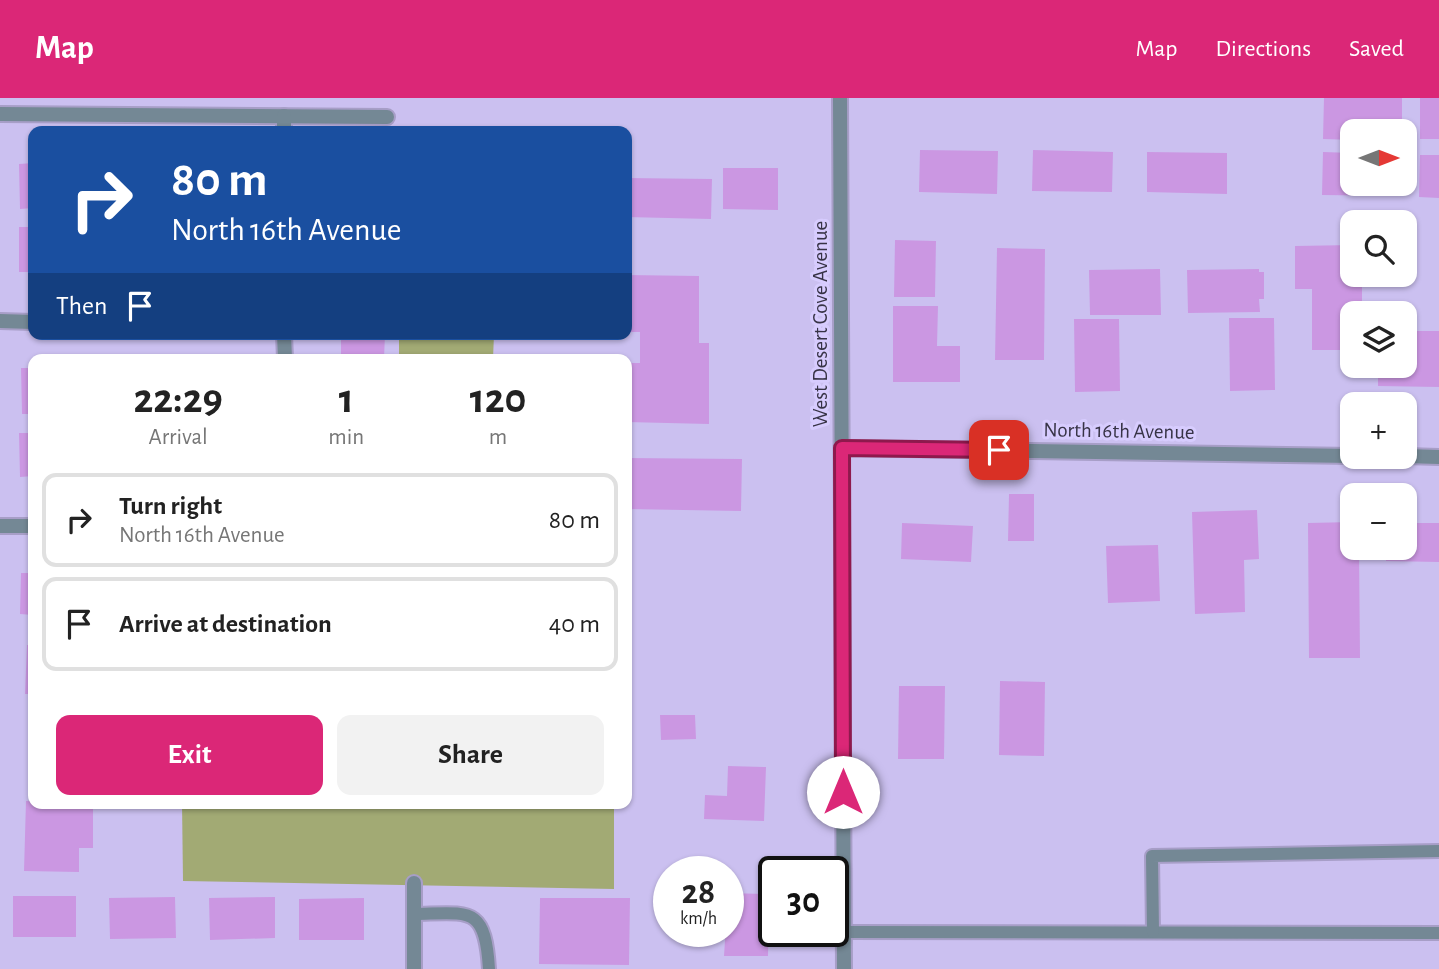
<!DOCTYPE html>
<meta charset="utf-8">
<style>
body{margin:0;font-family:"Alegreya Sans",sans-serif;background:#f2f2f2;color:#222;height:100vh;display:flex;flex-direction:column;font-size:26px;white-space:nowrap}
*{box-sizing:border-box;margin:0}
p{font-size:23px;color:#767676}
.icon{flex:none;width:38px;height:38px;fill:none;stroke:currentColor;stroke-width:2;stroke-linecap:round;stroke-linejoin:round}
.map{position:relative;flex:1;overflow:hidden}
.side{position:absolute;left:28px;top:256px;width:604px;height:455px;display:flex;flex-direction:column;background:#fff;border-radius:14px;box-shadow:0 2px 5px #0004}
.side>*{flex:none}
.banner{position:absolute;left:28px;top:28px;width:604px;height:214px;border-radius:14px;box-shadow:0 2px 5px #0004;background:#1a4fa0;color:#fff;overflow:hidden}
.needle{width:46px;rotate:90deg}
.controls{position:absolute;left:1340px;top:21px;display:grid;gap:14px}
.controls a{display:grid;place-items:center;width:77px;height:77px;border-radius:14px;background:#fff;box-shadow:0 2px 5px #0004;font-size:35px}
.speed{position:absolute;left:653px;top:758px;display:flex;gap:14px;font-size:35px;font-weight:700;text-align:center}
.speed>*{display:grid;place-content:center;width:91px;height:91px;border-radius:50%;background:#fff;box-shadow:0 2px 5px #0004;line-height:1}
.speed small{font-size:18px;font-weight:400}
.speed .limit{border:4px solid #111;border-radius:10px;background:#fff;color:#111}
.pin{position:absolute;display:grid;place-items:center;width:60px;height:60px;color:#fff;margin:-30px;border-radius:14px;box-shadow:0 4px 10px #0006}
.me{position:absolute;width:77px;margin:-38px;rotate:0deg;stroke-linejoin:round;filter:drop-shadow(0 0 5px #0008)}
.turn{display:flex;align-items:center;gap:24px;height:147px;padding:0 28px;font-size:32px}
.turn .icon{width:91px;height:91px;stroke-width:2.5}
.turn b{display:block;font-size:49px;line-height:60px}
.then{display:flex;align-items:center;height:66px;padding:0 28px;background:#0003;gap:14px;font-size:26px}
.eta{display:flex;justify-content:space-evenly;align-items:center;height:119px;text-align:center}
.eta b{font-size:42px;font-weight:700;line-height:49px}
.cta{display:flex;gap:14px;margin-top:auto;padding:14px 28px}
.cta a{flex:1;height:80px;border-radius:14px;background:#db2777;color:#fff;font-size:28px;font-weight:700;line-height:80px;text-align:center}
.cta a+a{background:#f2f2f2;color:#222}
ul{padding:0;list-style:none}
li{display:flex;align-items:center;gap:21px;height:94px;margin:0 14px 10px;padding:0 14px;border:4px solid #e0e0e0;border-radius:14px}
li div{flex:1}
li b{display:block;font-size:26px}
li em{font-style:normal}
header{display:flex;align-items:center;gap:42px;box-sizing:border-box;height:98px;padding:0 35px;background:#db2777;color:#fff}
header strong{font-size:33px}
nav{display:flex;gap:38px;margin-inline-start:auto;font-size:24px}
.map>svg:first-child{display:block}
</style>
<header>
<strong>Map</strong>
<nav><a>Map</a><a>Directions</a><a>Saved</a></nav>
</header>
<div class="map">
<svg width="1439" height="871" viewBox="0 0 1439 871">
<rect width="100%" height="100%" fill="#cbc0f0"/>
<!-- green -->
<g fill="#a2aa74">
<polygon points="399,236 494,236 493,261 399,261"/>
<polygon points="182,705 614,705 614,791 183,783"/>
</g>
<!-- building -->
<g fill="#cb97e2">
<polygon points="1324,0 1402,0 1402,33 1353,33 1353,42 1323,41"/>
<rect x="1420" y="0" width="19" height="41"/>
<polygon points="920,52 998,53 997,96 919,94"/>
<polygon points="1033,52 1113,54 1112,94 1032,93"/>
<polygon points="1147,54 1227,55 1227,96 1147,94"/>
<polygon points="1323,54 1353,55 1353,86 1401,86 1401,98 1322,97"/>
<polygon points="1420,57 1439,57 1439,100 1419,99"/>
<polygon points="33,65 33,110 20,111 19,66"/>
<polygon points="723,70 778,70 778,112 723,111"/>
<polygon points="626,80 712,81 711,121 626,119"/>
<rect x="19" y="129" width="14" height="45"/>
<polygon points="895,142 936,143 935,199 894,199"/>
<polygon points="1353,147 1353,177 1362,177 1362,215 1353,215 1353,252 1312,252 1312,191 1295,191 1295,148"/>
<polygon points="997,150 1045,151 1044,262 995,262"/>
<polygon points="1160,171 1161,217 1090,217 1089,172"/>
<polygon points="1259,171 1259,174 1264,174 1264,201 1259,201 1260,214 1188,215 1187,172"/>
<polygon points="626,177 699,178 699,245 709,245 709,326 626,324 626,265 640,265 640,234 626,234"/>
<polygon points="893,208 938,208 937,248 960,248 960,284 893,284"/>
<polygon points="1229,220 1274,220 1275,292 1230,293"/>
<polygon points="1074,221 1119,221 1120,293 1075,294"/>
<polygon points="1405,233 1439,233 1439,289 1378,288 1378,268 1405,268"/>
<polygon points="341,236 385,236 384,261 341,261"/>
<polygon points="21,270 33,270 33,316 22,316"/>
<polygon points="19,335 33,335 33,378 20,379"/>
<polygon points="626,360 742,361 741,413 626,411"/>
<polygon points="1009,396 1034,396 1034,443 1008,443"/>
<polygon points="1257,412 1259,461 1244,462 1245,514 1195,516 1192,414"/>
<polygon points="1353,424 1353,450 1359,450 1360,560 1309,560 1308,425"/>
<polygon points="902,425 973,428 971,464 901,461"/>
<polygon points="1405,425 1439,425 1439,464 1386,463 1386,450 1405,450"/>
<polygon points="1158,447 1160,503 1108,505 1106,448"/>
<polygon points="21,475 33,475 33,517 20,516"/>
<polygon points="27,547 33,547 33,596 25,596"/>
<polygon points="1000,583 1045,584 1044,658 999,657"/>
<polygon points="899,588 945,588 944,661 898,661"/>
<polygon points="660,617 695,617 696,641 661,642"/>
<polygon points="728,668 766,669 764,723 704,721 705,697 727,698"/>
<polygon points="26,703 93,705 93,750 79,750 79,774 24,773"/>
<polygon points="728,795 769,796 768,858 724,858"/>
<rect x="13" y="798" width="63" height="41"/>
<polygon points="175,799 176,840 110,841 109,800"/>
<polygon points="275,799 275,840 210,842 209,800"/>
<polygon points="364,800 364,842 299,842 299,801"/>
<polygon points="540,800 630,800 629,867 539,866"/>
</g>
<g fill="none" stroke-linecap="round" stroke-linejoin="round">
<defs>
<g id="lane">
<path d="M 414,816 C 470,815 485,807 489,871"/>
<polyline points="844,834 1439,835"/>
<polyline points="1153,834 1152,758 1439,753"/>
</g>
<g id="street">
<polyline points="840,0 844,871"/>
<polyline points="0,16 387,19"/>
<polyline points="284,18 284,33"/>
<polyline points="0,223 33,224"/>
<polyline points="284,236 285,261"/>
<polyline points="842,350 1353,358"/>
<polyline points="1405,358 1439,359"/>
<polyline points="0,428 33,428"/>
<polyline points="414,871 414,785"/>
</g>
</defs>
<!-- lane casing -->
<use href="#lane" stroke="#a79ec7" stroke-width="16"/>
<!-- street casing -->
<use href="#street" stroke="#a79ec7" stroke-width="18"/>
<!-- lane -->
<use href="#lane" stroke="#748895" stroke-width="12"/>
<!-- street -->
<use href="#street" stroke="#748895" stroke-width="14"/>
</g>
<g fill="none" stroke-linecap="round" stroke-linejoin="round">
<defs>
<polyline id="route" points="843,694 842,350 999,352"/>
</defs>
<!-- route casing -->
<use href="#route" stroke="#8e194d" stroke-width="18"/>
<!-- route -->
<use href="#route" stroke="#db2777" stroke-width="12"/>
</g>
<g text-anchor="middle" dominant-baseline="central" stroke-width="6" stroke-linejoin="round" paint-order="stroke">
<!-- street labels -->
<g font-size="21" fill="#373346" stroke="#d7ccfe">
<text transform="translate(820 226) rotate(-90)">West Desert Cove Avenue</text>
<text transform="translate(1119 333) rotate(1)">North 16th Avenue</text>
</g>
</g>
</svg>
<div class="controls">
<a><svg class="needle" viewBox="-14 -14 28 28"><path d="M0-13l5 13h-10z" fill="#e53935"/><path d="M0 13l5-13h-10z" fill="#767676"/></svg></a>
<a><svg class="icon" aria-label="search" viewBox="0 0 24 24"><circle cx="10" cy="10" r="6"/><path d="M15 15l6 6"/></svg></a>
<a><svg class="icon" aria-label="layers" viewBox="0 0 24 24"><path d="M12 4l9 5-9 5-9-5zM3 14l9 5 9-5"/></svg></a>
<a>+</a>
<a>−</a>
</div>
<div class="speed"><div>28<small>km/h</small></div><div class="limit">30</div></div>
<div class="pin" style="left:999px;top:352px;background:#d93025"><svg class="icon" aria-label="arrive" viewBox="0 0 24 24"><path d="M6 21V4h12l-3 4 3 4H6"/></svg></div>
<svg class="me" style="left:843px;top:694px" viewBox="-20 -20 40 40"><circle r="19" fill="#fff"/><path d="M0-13L10 11 0 6-10 11z" fill="#db2777"/></svg>
<div class="banner">
<div class="turn"><svg class="icon" aria-label="right" viewBox="0 0 24 24"><path d="M7 20v-9h11M14 6l5 5-5 5"/></svg><div><b>80 m</b>North 16th Avenue</div></div>
<div class="then">Then<svg class="icon" aria-label="arrive" viewBox="0 0 24 24"><path d="M6 21V4h12l-3 4 3 4H6"/></svg></div>
</div>
<section class="side">
<div class="eta">
<div><b>22:29</b><p>Arrival</p></div>
<div><b>1</b><p>min</p></div>
<div><b>120</b><p>m</p></div>
</div>
<ul>
<li><svg class="icon" aria-label="right" viewBox="0 0 24 24"><path d="M7 20v-9h11M14 6l5 5-5 5"/></svg><div><b>Turn right</b><p>North 16th Avenue</p></div><em>80 m</em></li>
<li><svg class="icon" aria-label="arrive" viewBox="0 0 24 24"><path d="M6 21V4h12l-3 4 3 4H6"/></svg><div><b>Arrive at destination</b></div><em>40 m</em></li>
</ul>
<div class="cta"><a>Exit</a><a>Share</a></div>
</section>
</div>
